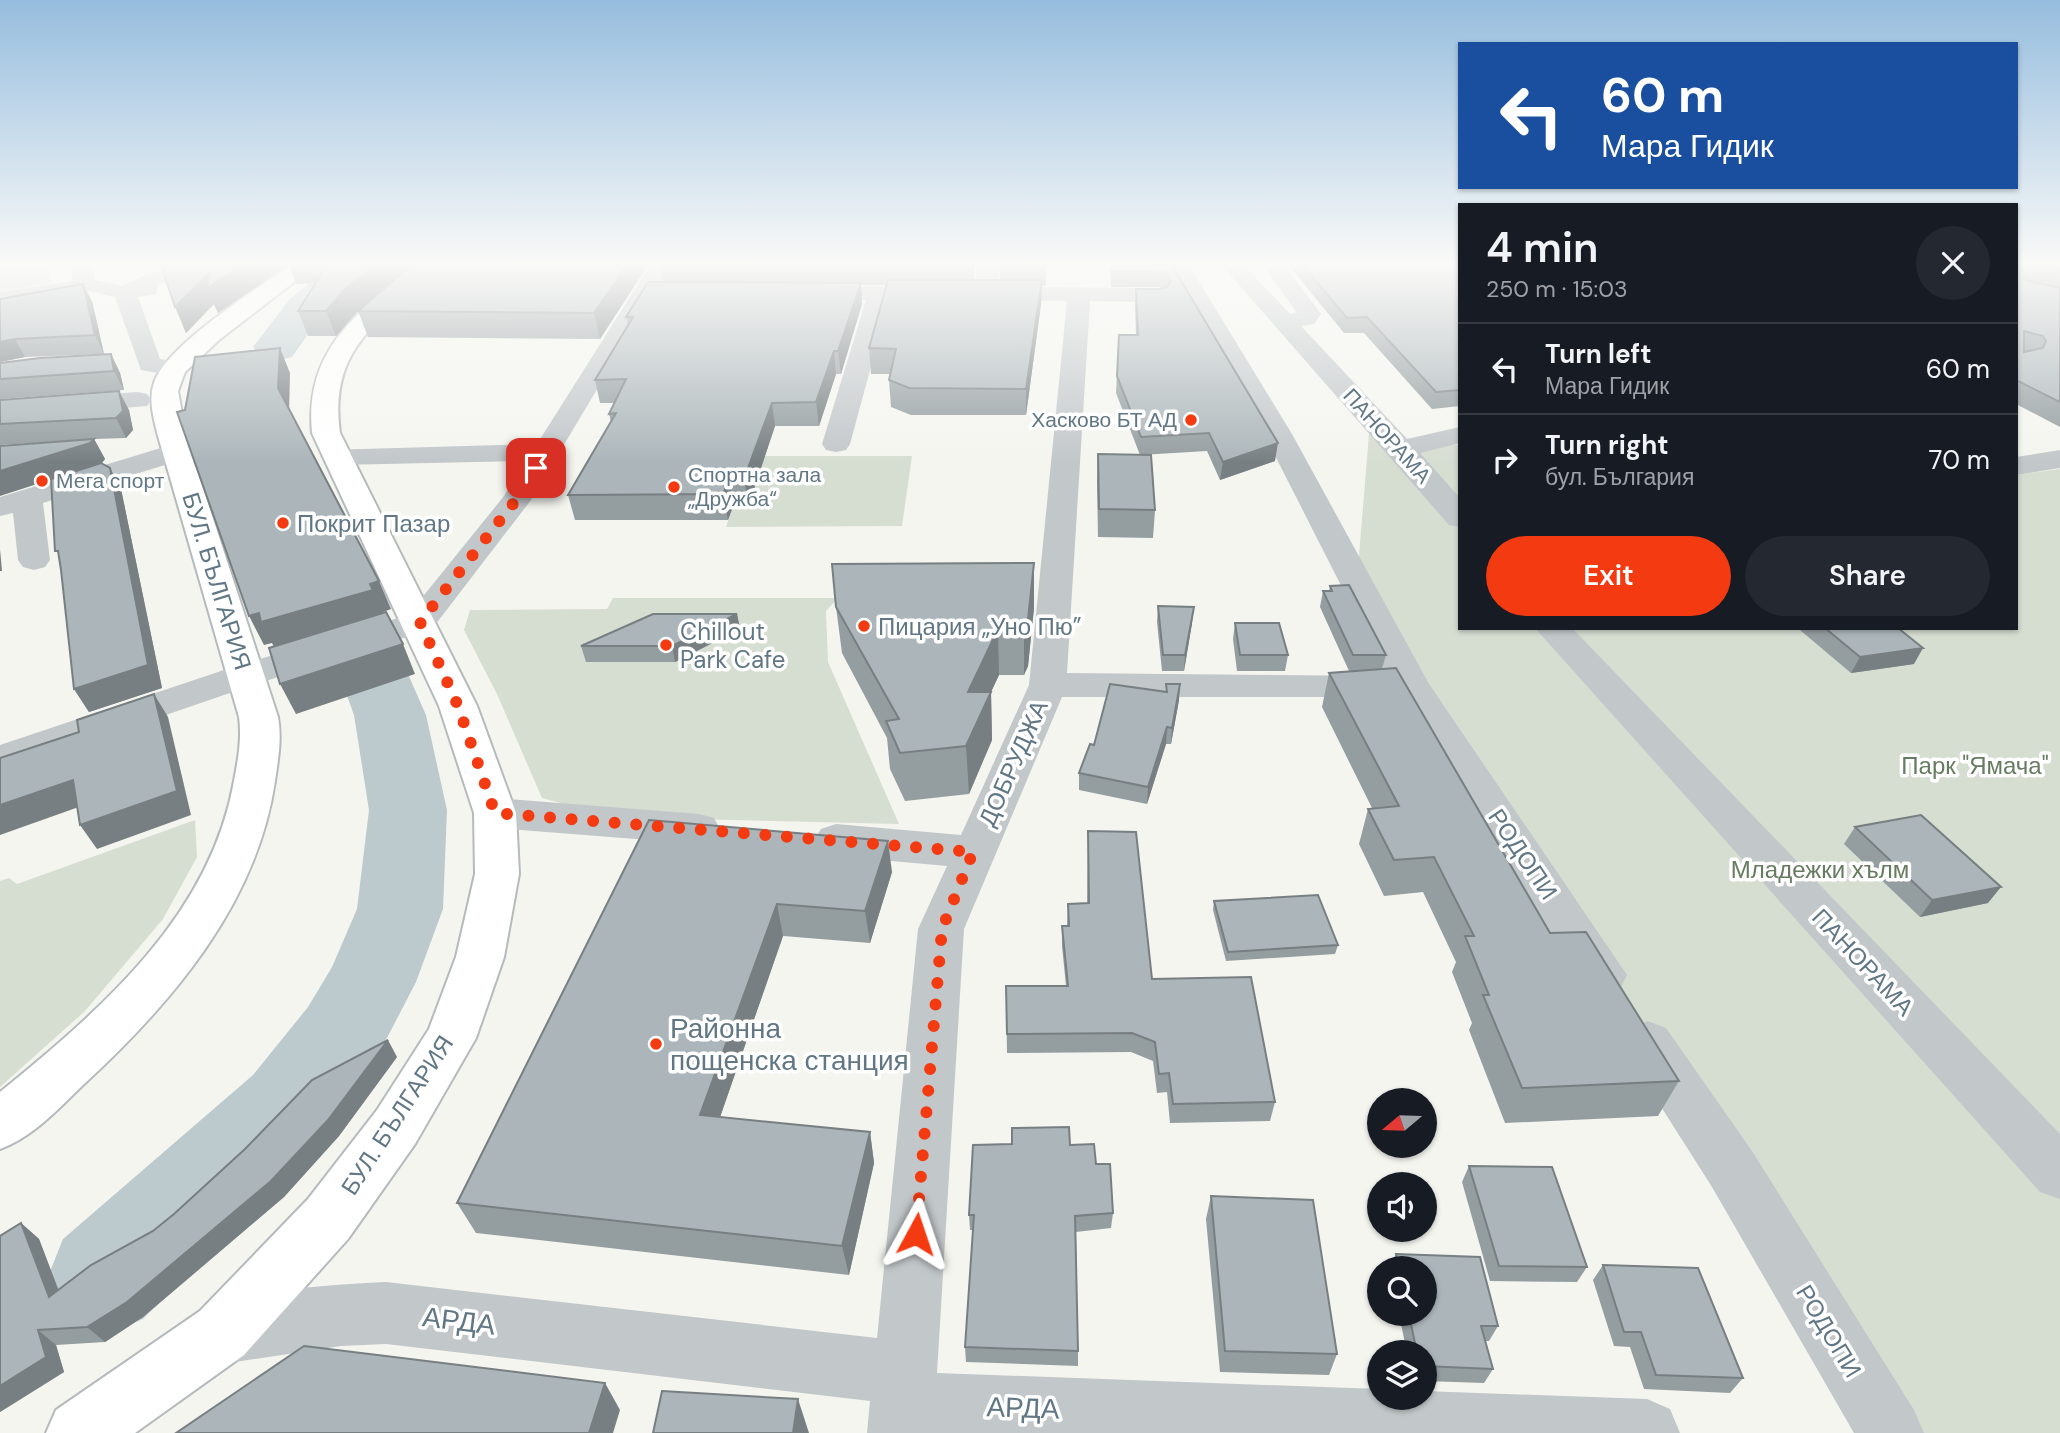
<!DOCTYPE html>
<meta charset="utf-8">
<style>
body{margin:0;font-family:"DM Sans",sans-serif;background:#242831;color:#f1f3f6;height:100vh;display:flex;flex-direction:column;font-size:26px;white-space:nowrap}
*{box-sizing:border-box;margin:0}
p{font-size:23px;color:#9ea1a6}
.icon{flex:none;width:38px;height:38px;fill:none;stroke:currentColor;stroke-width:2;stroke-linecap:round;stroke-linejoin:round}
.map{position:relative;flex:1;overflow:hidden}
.side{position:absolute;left:1458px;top:203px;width:560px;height:427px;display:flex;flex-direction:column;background:#171b24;border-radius:0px;box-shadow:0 2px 5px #0004}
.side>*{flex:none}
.top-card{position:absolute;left:1458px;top:42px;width:560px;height:147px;border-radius:0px;box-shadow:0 2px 5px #0004;background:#1a4fa0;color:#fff;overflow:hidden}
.needle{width:46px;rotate:251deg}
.tools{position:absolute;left:1367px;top:1088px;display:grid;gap:14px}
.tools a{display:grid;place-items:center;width:70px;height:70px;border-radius:50%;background:#171b24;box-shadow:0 2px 5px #0004;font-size:35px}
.pin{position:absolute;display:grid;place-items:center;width:60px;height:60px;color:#fff;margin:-30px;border-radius:14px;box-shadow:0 4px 10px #0006}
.me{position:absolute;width:77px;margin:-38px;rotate:5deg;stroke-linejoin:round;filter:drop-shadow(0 0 5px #0008)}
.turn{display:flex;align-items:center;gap:24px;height:147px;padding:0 28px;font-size:32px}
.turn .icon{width:91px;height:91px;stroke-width:2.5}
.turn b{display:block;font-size:49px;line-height:60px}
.round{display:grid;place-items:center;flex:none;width:74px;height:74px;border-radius:37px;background:#242831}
.summary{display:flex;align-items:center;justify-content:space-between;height:119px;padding:0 28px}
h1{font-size:42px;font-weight:600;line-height:52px}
.cta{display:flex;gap:14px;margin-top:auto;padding:14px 28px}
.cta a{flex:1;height:80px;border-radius:42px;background:#f43a11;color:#fff;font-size:28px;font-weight:600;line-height:80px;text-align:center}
.cta a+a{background:#242831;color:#f1f3f6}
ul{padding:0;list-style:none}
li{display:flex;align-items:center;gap:21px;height:91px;padding:0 28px;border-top:2px solid #363941}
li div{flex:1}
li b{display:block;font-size:26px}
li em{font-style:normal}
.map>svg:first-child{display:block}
</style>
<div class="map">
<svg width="2060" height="1433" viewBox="0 0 2060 1433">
<rect width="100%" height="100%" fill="#f5f5f0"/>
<!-- green -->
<g fill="#d6ddd1">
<polygon points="0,262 48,262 51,283 0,291"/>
<polygon points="1369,434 1459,445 1460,628 2016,628 2016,475 2060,469 2060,1433 1877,1433 1357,580"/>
<polygon points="751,456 912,456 902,526 726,527 734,504 749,503 760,470"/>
<polygon points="613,598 838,598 826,611 828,662 899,824 612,817 542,798 497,694 464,630 470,610 607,609"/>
<polygon points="195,820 197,857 163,919 85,1011 0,1087 0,881 9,878 17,884"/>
</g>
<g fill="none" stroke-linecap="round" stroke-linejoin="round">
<!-- river -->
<g fill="#bccace" fill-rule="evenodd">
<polygon points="335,262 379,262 320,317 292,357 276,361 260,357 253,347 290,299"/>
<polygon points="370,644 394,650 404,665 426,715 447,810 443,909 416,982 374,1063 323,1137 143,1319 103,1335 63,1319 47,1279 63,1239 253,1075 308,1007 332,967 357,909 369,810 354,715 336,665 346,650"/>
</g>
<defs>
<g id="major">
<path d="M 296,262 L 320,262 L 219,340 L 185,372 L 178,391 L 186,436 L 278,717 C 282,739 278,760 275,781 C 257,904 172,1003 83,1085 C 58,1109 33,1137 0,1149 L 0,1092 C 102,1009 210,916 234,781 C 238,760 242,739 239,717 L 158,436 C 154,420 148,400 154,383 C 165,346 262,285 296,262 Z"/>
<path d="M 420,262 L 443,262 C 434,275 419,285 407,295 C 358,336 331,367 340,433 L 477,706 L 516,813 L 519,874 L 504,957 L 476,1038 L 415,1144 L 348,1239 L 244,1355 L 135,1433 L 46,1433 L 56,1410 L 200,1311 L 308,1199 L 377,1110 L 429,1029 L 456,957 L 475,874 L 474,813 L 439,706 L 312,433 C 304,347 360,311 420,262 Z"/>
</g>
</defs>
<!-- major casing -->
<use href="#major" stroke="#b5babd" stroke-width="4"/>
<!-- minor -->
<g fill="#c2c7ca" fill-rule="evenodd">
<path d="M 70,262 L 91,262 L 95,280 L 122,286 C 161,265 202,262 245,262 L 242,266 L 158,284 L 156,294 L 138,297 L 160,359 L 184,363 L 188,368 L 184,373 L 175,376 L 141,370 L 115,297 L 79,289 L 0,306 L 0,292 L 73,281 Z"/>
<polygon points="652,262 673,262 531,500 432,629 259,683 0,772 0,745 233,667 408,615 504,496 526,461 337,465 327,462 323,456 327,450 537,444"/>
<path d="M 977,262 L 999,262 L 997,287 L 1157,288 L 1168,295 L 1157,302 L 1090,301 L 1067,673 L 1387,676 L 1264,434 L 1166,262 L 1187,262 L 1292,434 L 1429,684 L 1627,975 L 1620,989 L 1603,995 L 1586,989 L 1394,689 L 1391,693 L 1378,697 L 1062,697 L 964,929 L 937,1373 L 1379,1389 L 1379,1398 L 1424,1398 L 1424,1391 L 1647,1399 L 1670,1409 L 1680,1433 L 867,1433 L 870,1401 L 386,1344 L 341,1346 L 222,1364 L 200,1355 L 191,1333 L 200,1311 C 253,1289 328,1285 386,1282 L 877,1338 L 918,929 L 947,866 L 836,856 L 821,851 L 814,840 L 821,829 L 836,824 L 961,835 L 1029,685 L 1067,301 L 889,300 L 850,444 L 846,450 L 836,452 L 826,450 L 822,444 L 866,300 L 809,300 L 798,293 L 809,286 L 975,287 Z"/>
<polygon points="1219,262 1241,262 1290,314 1297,313 1261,262 1282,262 1321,314 1314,324 1301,326 1407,439 1460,427 1460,443 1420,453 1460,498 1460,527 1449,525"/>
<polygon points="138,392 147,394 151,400 147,406 0,418 0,402"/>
<polygon points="177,443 187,446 191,452 187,458 43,503 50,560 45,567 34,570 23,567 18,560 13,513 0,516 0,497"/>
<polygon points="2060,450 2060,468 2016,475 2016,457"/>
<polygon points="1535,628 1572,628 2060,1134 2060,1199 2040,1192"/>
<polygon points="495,798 699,814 714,818 720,829 714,840 699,844 495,828 480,824 474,813 480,802"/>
<polygon points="1648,1021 1666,1028 1752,1151 1914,1410 1924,1433 1854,1433 1712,1187 1630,1058 1622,1043 1630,1028"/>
</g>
<!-- major -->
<use href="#major" fill="#fff" fill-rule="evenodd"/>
</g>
<!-- wall -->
<g fill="#949da0">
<polygon points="160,262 650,262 600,339 368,337 358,311 385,288 356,313 336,336 308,336 298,311 316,283 296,284 289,264 218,313 214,304 186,333"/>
<polygon points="659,262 975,262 973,280 1000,280 999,262 1046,262 1046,286 1042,286 1041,304 1026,415 911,415 891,407 889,380 890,374 871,374 869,348 887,285 861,285 862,304 841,374 836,374 819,426 775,426 749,504 734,504 728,520 575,520 568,495 611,422 609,414 614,403 600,403 595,380 628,325 626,317 663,282"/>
<polygon points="1110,262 1172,262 1275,461 1220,480 1207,451 1140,455 1116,393 1119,335 1136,335 1135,304 1136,289 1159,289 1165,287 1111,287"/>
<polygon points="1286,262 1452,262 1453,264 1460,265 1460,406 1432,409 1364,333 1344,333"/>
<polygon points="2016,262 2060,262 2060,427 2016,404"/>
<polygon points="0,299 92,301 104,354 25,357 0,362"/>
<polygon points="111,354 120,373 124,390 0,399 0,363"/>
<polygon points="0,400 129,410 133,430 126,438 94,439 105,459 100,464 121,489 162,688 89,712 74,689 51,479 80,440 0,445"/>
<polygon points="1098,454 1155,510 1153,538 1098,537 1097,482"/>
<polygon points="1034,563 1034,608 1028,666 1024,675 999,675 991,692 992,740 969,794 905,801 890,769 887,738 842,653 836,607"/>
<polygon points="1330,586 1386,655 1382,669 1550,933 1679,1081 1658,1116 1505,1123 1469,1030 1472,1023 1452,972 1456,962 1423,892 1384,896 1359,844 1368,809 1372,808 1322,707 1329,673 1349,671 1320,607 1323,591 1329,591"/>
<polygon points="1158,606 1192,623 1184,671 1162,671 1157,622"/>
<polygon points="737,614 740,629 675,662 586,662 581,646"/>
<polygon points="1235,623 1288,655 1285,671 1237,671 1233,639"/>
<polygon points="1801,628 1898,628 1914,664 1851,673 1800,630"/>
<polygon points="1166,684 1179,700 1171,744 1166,744 1147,804 1079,790 1079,773 1094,745 1166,691"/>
<polygon points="649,820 892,872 870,943 783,936 720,1117 870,1132 874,1163 849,1275 476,1233 457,1203"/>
<polygon points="1855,827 1988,903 1920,917 1844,844"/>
<polygon points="1088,831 1152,979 1275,1102 1270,1121 1170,1123 1167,1092 1157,1093 1153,1061 1131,1052 1007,1053 1006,986 1066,986 1062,946 1062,926 1067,926 1068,904 1087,904"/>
<polygon points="1214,901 1338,945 1335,954 1226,961 1213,910"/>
<polygon points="397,1057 339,1136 284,1197 143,1317 105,1342 56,1345 64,1372 0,1412 0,1236 21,1223 39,1239 58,1290 153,1231"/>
<polygon points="1070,1145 1096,1164 1113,1213 1111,1228 1076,1232 1078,1351 1078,1366 966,1362 965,1347 973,1230 970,1230 969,1215"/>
<polygon points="1469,1166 1587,1267 1577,1282 1490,1281 1462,1182"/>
<polygon points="1211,1196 1337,1354 1329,1375 1220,1372 1206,1219"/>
<polygon points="1396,1254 1480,1257 1498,1326 1489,1341 1485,1341 1493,1369 1484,1383 1424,1381 1424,1353 1407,1353 1399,1314 1424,1314 1424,1269 1389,1269"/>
<polygon points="1603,1265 1743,1378 1730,1393 1644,1389 1630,1347 1614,1346 1593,1280"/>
</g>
<!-- shaded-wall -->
<g fill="#787f82">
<polygon points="112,262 135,262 114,266"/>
<polygon points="246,262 288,262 289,264 218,313 214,304 186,333 175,307 210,272"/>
<polygon points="379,262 416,262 356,313 336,336 326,311 346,288"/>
<polygon points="629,262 650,262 600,339 594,313"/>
<polygon points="972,262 975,262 973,285"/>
<polygon points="1042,280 1041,304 1026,415 1026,389"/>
<polygon points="861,283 862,304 841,374 838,351"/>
<polygon points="83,284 92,301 104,354 95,335"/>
<polygon points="15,339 25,357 0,362 0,342"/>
<polygon points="280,348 290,373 289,413 278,388"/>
<polygon points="834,351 836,374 819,426 816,402"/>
<polygon points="111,354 120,373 124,390 114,371"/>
<polygon points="119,391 129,410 133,430 126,438 116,418"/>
<polygon points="772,403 775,426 749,504 744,479"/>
<polygon points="94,439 105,459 102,463 0,496 0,471"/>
<polygon points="1278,443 1275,461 1220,480 1223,462"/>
<polygon points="110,468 121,489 162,688 89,712 74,689"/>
<polygon points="729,479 734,504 728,520 723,494"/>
<polygon points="0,549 2,571 0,571"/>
<polygon points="1034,563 1034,608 1028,666 1024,675 1024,628"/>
<polygon points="379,581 391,609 383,612 385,619 276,651 272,643 264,645 249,616"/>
<polygon points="1194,607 1192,623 1184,671 1185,655"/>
<polygon points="737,614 740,629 675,662 672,646"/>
<polygon points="998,629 999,675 991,692 992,740 969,794 966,746 968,692"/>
<polygon points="403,644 415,674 296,714 280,684"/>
<polygon points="1923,648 1914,664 1851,673 1860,657"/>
<polygon points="1180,684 1179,700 1171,744 1172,728"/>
<polygon points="154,694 168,717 191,815 97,849 80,825"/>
<polygon points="1167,727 1166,744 1147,804 1148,787"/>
<polygon points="73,780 90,803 0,835 0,805"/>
<polygon points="888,841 892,872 870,943 865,911"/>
<polygon points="2001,887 1988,903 1920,917 1932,900"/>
<polygon points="777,904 783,936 710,1146 700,1115"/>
<polygon points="388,1040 397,1057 339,1136 284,1197 143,1317 105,1342 87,1327"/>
<polygon points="870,1132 874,1163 849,1275 842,1246"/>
<polygon points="21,1223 39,1239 67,1312 49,1297"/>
<polygon points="38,1330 56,1345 64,1372 0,1412 0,1386"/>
<polygon points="605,1383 620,1410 613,1433 589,1433"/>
<polygon points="798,1399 809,1433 793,1433"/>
</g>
<!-- building -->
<g fill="#acb6ba" stroke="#787f82" stroke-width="2" fill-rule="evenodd">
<polygon points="160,262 246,262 207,288 210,272 175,307"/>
<polygon points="329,262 379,262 346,288 326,311 298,311"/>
<polygon points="415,262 629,262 594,313 358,311"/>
<polygon points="1111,262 1172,262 1177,274 1278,443 1223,462 1209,433 1141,437 1117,376 1119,335 1138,335 1136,289 1159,289 1167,287 1171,281 1166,272 1112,271"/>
<polygon points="1300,262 1452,262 1453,264 1460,265 1460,390 1436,392 1367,317 1347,318"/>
<path d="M 2016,262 L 2023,262 L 2024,280 L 2060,288 L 2060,402 L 2016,380 ZM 2024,331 L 2043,336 L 2046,341 L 2043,348 L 2024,352 Z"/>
<polygon points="2026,262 2060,262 2060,270"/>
<polygon points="888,280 1042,280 1026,389 909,388 889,380 896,349 869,348"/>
<polygon points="648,282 861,283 838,351 834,351 816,402 772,403 744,479 729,479 723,494 568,495 616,413 609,414 626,379 595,380 633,317 626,317"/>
<polygon points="83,284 95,335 15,339 0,342 0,299"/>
<polygon points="280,348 278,388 379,581 370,584 373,590 261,622 259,613 249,616 177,412 185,410 195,357"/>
<polygon points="111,354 114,371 0,379 0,363 40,358"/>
<polygon points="119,391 123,411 116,418 0,424 0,400"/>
<polygon points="94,439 90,443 0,471 0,446"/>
<polygon points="1098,454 1151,455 1155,510 1099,509"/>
<polygon points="101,463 110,468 148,665 74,689 61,570 58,551 55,551 51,479"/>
<polygon points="1034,563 1028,619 1024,628 998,629 968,692 991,692 966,746 900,753 886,721 899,719 836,607 832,564"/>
<polygon points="1349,585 1386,655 1353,655 1323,591 1332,591 1330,586"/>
<polygon points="1158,606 1194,607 1185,655 1163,655"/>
<polygon points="386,612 403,644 280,684 269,648"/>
<polygon points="653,614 737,614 672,646 581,646"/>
<polygon points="1235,623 1279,623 1288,655 1240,655"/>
<polygon points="1825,628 1898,628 1923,648 1860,657"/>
<polygon points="1396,668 1550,933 1586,932 1679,1081 1522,1088 1483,995 1489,995 1465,936 1474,936 1434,857 1394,860 1368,809 1399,806 1329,673"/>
<polygon points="1110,684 1167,692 1166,684 1180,684 1172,728 1167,727 1148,787 1079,773 1090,744 1094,745"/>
<polygon points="154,694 177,791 80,825 73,780 0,805 0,758 79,732 77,720"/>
<polygon points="1921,815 2001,887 1932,900 1855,827"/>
<polygon points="649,820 888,841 865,911 777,904 700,1115 870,1132 842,1246 457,1203"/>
<polygon points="1088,831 1136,832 1152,979 1251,977 1275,1102 1173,1104 1169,1073 1159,1074 1155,1042 1132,1033 1007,1034 1006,986 1068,986 1062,926 1069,926 1068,904 1089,903"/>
<polygon points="1318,895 1338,945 1228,952 1214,901"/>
<polygon points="388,1040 328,1120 271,1181 127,1302 87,1327 38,1330 46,1357 0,1386 0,1236 21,1223 49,1297 91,1265 153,1231 174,1214 245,1149 312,1080"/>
<polygon points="1069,1127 1070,1145 1094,1144 1096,1164 1110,1164 1113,1213 1075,1216 1078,1351 965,1347 974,1215 969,1215 973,1145 1012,1144 1012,1128"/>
<polygon points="1469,1166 1552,1167 1587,1267 1499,1266"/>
<polygon points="1211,1196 1313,1200 1337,1354 1225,1351"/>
<polygon points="1396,1254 1480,1257 1498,1326 1481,1326 1493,1369 1424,1366 1424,1353 1417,1353 1409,1314 1424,1314 1424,1269 1399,1269"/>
<polygon points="1603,1265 1698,1268 1743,1378 1656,1375 1641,1332 1624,1332"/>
<polygon points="304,1346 605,1383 589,1433 176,1433"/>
<polygon points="662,1391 798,1399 793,1433 653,1433"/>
</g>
<!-- sky -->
<linearGradient id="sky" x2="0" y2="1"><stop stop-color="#96bdde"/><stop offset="0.57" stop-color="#fafaf8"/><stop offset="1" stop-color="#fafaf8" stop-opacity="0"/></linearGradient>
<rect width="2060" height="463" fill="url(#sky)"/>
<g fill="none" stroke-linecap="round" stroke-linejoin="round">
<!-- route -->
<polyline stroke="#f43a11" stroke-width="12" stroke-dasharray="0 21.6" points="536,468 516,500 420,622 458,706 495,813 973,852 942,929 916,1234"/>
</g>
<!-- markers -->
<g fill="#f43a11" stroke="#fff" stroke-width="2.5">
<circle cx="1191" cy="420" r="7"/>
<circle cx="42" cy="481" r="7"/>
<circle cx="674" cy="487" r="7"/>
<circle cx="283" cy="523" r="7"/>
<circle cx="864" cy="626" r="7"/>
<circle cx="666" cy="645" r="7"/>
<circle cx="656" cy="1044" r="7"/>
</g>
<g text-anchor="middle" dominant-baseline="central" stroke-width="7" stroke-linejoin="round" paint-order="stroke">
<!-- far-poi labels -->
<g font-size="21" fill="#617785" stroke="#fff" text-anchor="start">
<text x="1177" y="420" text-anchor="end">Хасково БТ АД</text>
<text x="688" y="475">Спортна зала<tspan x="688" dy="24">„Дружба“</tspan></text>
<text x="56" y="481">Мега спорт</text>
</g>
<!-- far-street labels -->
<g font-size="21" fill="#617785" stroke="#fff">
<text transform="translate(1387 436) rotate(48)">ПАНОРАМА</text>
</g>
<!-- poi labels -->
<g font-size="24" fill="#617785" stroke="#fff" text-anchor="start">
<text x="297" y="523">Покрит Пазар</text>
<text x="878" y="626">Пицария „Уно Пю”</text>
<text x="680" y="631">Chillout<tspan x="680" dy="28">Park Cafe</tspan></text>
</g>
<!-- street labels -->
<g font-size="24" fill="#617785" stroke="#fff">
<text transform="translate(217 581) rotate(73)">БУЛ. БЪЛГАРИЯ</text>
<text transform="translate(1013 763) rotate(-66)">ДОБРУДЖА</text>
<text transform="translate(1523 854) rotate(56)">РОДОПИ</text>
<text transform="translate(1863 962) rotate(47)">ПАНОРАМА</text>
<text transform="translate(397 1115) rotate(-57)">БУЛ. БЪЛГАРИЯ</text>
<text transform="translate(1829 1331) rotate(59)">РОДОПИ</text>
</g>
<!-- park labels -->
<g font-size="24" fill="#677b60" stroke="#fff">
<text x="1975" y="765">Парк "Ямача"</text>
<text x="1820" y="869">Младежки хълм</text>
</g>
<!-- near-poi labels -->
<g font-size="28" fill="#617785" stroke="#fff" text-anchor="start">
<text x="670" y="1028">Районна<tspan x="670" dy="32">пощенска станция</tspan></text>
</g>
<!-- near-street labels -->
<g font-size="28" fill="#617785" stroke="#fff">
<text transform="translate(459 1321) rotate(7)">АРДА</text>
<text transform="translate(1023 1408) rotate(2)">АРДА</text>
</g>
</g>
</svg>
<div class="tools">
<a><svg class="needle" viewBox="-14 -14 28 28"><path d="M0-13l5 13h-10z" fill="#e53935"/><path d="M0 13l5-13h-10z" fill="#9ea1a6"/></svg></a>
<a><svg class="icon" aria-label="sound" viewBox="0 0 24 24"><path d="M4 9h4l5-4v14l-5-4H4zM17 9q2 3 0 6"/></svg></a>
<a><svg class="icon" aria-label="search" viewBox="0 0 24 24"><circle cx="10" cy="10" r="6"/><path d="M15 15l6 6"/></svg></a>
<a><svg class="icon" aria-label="layers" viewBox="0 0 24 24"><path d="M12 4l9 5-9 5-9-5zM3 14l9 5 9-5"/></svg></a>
</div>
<div class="pin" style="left:536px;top:468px;background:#d93025"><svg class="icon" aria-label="arrive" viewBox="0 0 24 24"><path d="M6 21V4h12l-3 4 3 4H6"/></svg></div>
<svg class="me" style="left:916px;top:1234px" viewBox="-20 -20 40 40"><path d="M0-17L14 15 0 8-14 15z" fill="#f43a11" stroke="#fff" stroke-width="4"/></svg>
<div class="top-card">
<div class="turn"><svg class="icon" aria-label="left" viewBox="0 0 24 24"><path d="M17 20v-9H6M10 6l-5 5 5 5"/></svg><div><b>60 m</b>Мара Гидик</div></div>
</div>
<section class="side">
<div class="summary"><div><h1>4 min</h1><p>250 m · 15:03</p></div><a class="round"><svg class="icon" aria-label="close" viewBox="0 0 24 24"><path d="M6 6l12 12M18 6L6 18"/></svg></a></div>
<ul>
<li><svg class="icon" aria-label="left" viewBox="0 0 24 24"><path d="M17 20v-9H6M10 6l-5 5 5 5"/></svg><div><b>Turn left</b><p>Мара Гидик</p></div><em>60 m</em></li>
<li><svg class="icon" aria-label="right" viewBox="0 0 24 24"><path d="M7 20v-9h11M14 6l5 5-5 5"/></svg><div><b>Turn right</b><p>бул. България</p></div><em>70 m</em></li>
</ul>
<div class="cta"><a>Exit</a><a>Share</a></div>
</section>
</div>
